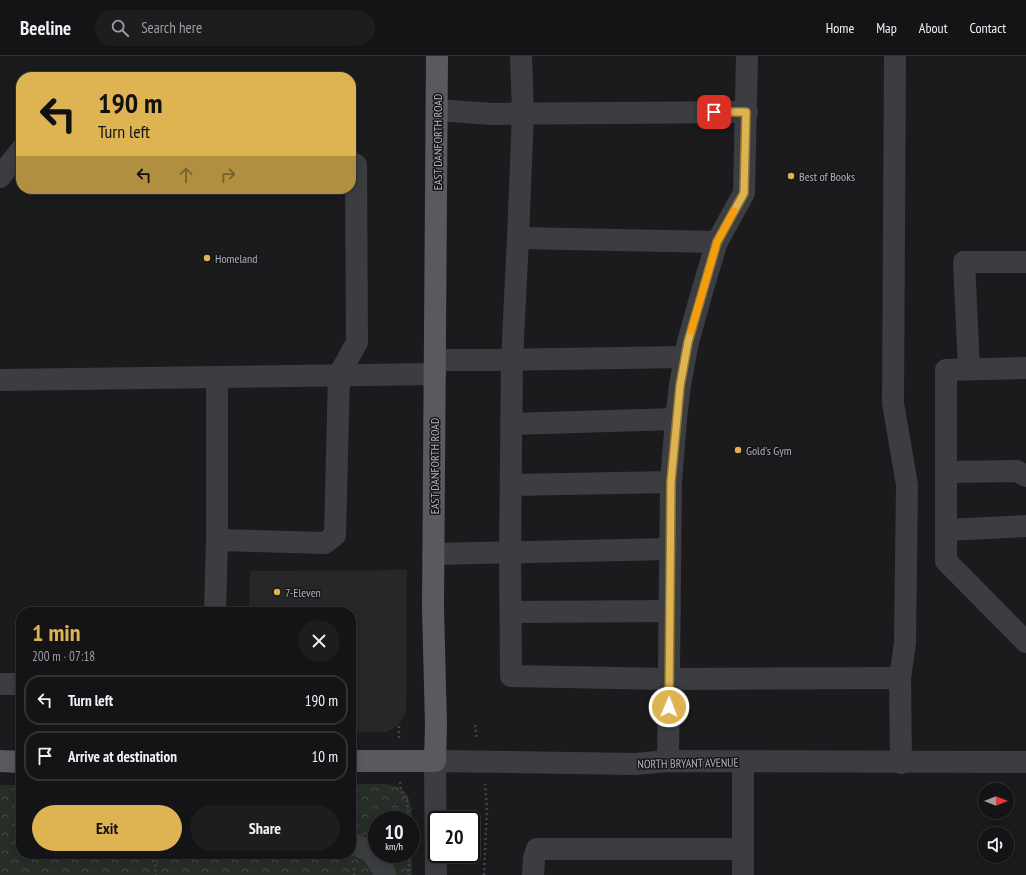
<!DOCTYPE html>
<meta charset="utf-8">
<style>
body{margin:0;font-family:"PT Sans Narrow",sans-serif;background:#1d1d1f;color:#f1f3f6;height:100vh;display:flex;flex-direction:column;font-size:15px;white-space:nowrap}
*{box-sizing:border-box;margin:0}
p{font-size:13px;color:#9d9ea1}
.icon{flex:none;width:22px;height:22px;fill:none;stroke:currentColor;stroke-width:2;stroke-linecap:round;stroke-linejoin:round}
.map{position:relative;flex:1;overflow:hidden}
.panel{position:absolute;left:16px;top:551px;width:340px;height:252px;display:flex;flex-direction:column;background:#141416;border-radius:16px;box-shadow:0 2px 10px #0003,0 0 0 1px #333335}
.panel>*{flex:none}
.top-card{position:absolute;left:16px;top:16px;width:340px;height:122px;border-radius:16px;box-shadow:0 2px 10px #0003,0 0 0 1px #333335;background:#deb352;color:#111;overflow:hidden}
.needle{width:26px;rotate:90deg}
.controls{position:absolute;left:978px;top:727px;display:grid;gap:8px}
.controls a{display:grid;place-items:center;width:36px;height:36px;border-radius:50%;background:#141416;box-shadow:0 2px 10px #0003,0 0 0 1px #333335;font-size:20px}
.speed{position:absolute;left:368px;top:755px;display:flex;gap:8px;font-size:20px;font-weight:700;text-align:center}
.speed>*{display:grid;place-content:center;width:52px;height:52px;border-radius:50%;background:#141416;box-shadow:0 2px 10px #0003,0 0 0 1px #333335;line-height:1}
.speed small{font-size:10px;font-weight:400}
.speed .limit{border:2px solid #111;border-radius:6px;background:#fff;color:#111}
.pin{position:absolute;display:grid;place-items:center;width:34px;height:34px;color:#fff;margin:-17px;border-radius:8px;box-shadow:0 2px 6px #0006}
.me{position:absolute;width:44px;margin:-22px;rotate:1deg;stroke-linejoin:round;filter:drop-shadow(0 0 3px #0008)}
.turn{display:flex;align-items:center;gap:14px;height:84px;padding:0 16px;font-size:18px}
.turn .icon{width:52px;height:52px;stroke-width:2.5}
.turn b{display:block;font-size:28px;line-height:34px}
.lanes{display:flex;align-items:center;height:38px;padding:0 16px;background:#0003;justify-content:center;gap:20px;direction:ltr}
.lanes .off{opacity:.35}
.round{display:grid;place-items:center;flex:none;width:42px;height:42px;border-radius:21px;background:#1d1d1f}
.head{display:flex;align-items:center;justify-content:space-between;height:68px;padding:0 16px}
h1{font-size:24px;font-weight:700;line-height:30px;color:#deb352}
.button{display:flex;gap:8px;margin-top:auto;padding:8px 16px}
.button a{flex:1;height:46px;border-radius:24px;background:#deb352;color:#111;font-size:16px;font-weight:700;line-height:46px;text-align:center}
.button a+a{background:#1d1d1f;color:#f1f3f6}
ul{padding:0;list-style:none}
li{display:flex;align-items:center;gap:12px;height:50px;margin:0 8px 6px;padding:0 8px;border:2px solid #333335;border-radius:16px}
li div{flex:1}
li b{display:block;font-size:15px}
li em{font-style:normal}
header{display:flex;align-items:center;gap:24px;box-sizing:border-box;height:56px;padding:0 20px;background:#141416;border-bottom:1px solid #333335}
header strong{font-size:19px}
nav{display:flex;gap:22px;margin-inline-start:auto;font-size:14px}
.search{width:280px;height:36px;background:#1d1d1f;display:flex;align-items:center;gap:10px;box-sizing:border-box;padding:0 14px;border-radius:22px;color:#9d9ea1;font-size:15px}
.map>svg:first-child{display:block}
</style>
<header>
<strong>Beeline</strong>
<div class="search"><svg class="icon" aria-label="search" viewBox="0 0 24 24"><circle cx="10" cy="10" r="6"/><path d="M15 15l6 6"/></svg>Search here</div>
<nav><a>Home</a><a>Map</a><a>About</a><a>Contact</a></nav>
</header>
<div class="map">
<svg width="1026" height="819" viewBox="0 0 1026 819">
<defs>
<pattern id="park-crowns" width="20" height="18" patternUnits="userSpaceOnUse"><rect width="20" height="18" fill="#272e28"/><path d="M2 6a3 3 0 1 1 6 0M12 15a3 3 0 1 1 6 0" fill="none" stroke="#444a45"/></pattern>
</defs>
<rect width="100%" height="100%" fill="#1b1b1d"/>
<!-- built -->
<polygon fill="#27272a" points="407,514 406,658 397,670 387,676 351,676 351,556 249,556 250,515"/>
<!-- park -->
<path fill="url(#park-crowns)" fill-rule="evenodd" d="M 351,728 L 385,728 L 400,731 L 407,738 L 412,753 L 412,819 L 0,819 L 0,729 L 21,729 L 21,798 L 351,798 ZM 377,764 L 411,764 L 411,798 L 377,798 Z"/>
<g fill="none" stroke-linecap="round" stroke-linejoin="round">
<!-- path -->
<g stroke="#424448" stroke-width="2.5" stroke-dasharray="2 3" stroke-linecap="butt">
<polyline points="475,669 477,683"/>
<polyline points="399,670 399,683"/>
<polyline points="400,726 401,735 407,744 409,764"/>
<polyline points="409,798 409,819"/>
<polyline points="153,804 155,808 156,819"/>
<polyline points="354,819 354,812"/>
<polyline points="484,819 487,751 485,728"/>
</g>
<!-- minor -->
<g stroke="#3c3d41" stroke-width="22">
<polyline points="521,0 523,56 518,182 512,304 510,497 511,620 669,623 900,622"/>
<polyline points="895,0 893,347 907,429 905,587 900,622 901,707"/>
<polyline points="437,54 492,58 747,56"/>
<polyline points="0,121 21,94"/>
<polyline points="518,182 717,186"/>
<polyline points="435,304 490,304 685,301"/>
<polyline points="1026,312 946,314 946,505 1026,586"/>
<polyline points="969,313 964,206 1026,206"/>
<polyline points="217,321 217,484"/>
<polyline points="0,324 435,318"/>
<polyline points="511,368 676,363"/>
<polyline points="946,416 1017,415 1026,420"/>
<polyline points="511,429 671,426"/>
<polyline points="946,474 1026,470"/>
<polyline points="433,498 669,493"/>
<polyline points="215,556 217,484 325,487 335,479 339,319 357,286 356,109 351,106"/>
<polyline points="511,556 670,555"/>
<polyline points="0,628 21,628"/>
<polyline points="668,705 671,426 676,363 680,329 688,286 703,232 717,186 744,137 747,0"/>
<polyline points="351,787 372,796 385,817 385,819"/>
<polyline points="436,819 435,705 636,708 668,705 1026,706"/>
<polyline points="533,819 534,802 537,793 743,793"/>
<polyline points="743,819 743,706"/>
</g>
<!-- major -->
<g stroke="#595a60" stroke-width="22">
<polyline points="0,705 21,706"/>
<polyline points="351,705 435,705 436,669 433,552 437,0"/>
</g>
</g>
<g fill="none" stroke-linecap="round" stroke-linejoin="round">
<defs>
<polyline id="route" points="669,651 671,426 680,330 688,286 717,186 744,137 746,56 714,56"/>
</defs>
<!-- route casing -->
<use href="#route" stroke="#907435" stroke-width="10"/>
<!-- route -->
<use href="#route" stroke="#deb352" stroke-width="7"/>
<!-- slow -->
<polyline stroke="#f59e0b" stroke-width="7" points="691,275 717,186 734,155"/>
</g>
<!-- markers -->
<g fill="#deb352" stroke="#161618" stroke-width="1.5">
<circle cx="791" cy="120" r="4"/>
<circle cx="207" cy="202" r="4"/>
<circle cx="738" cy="394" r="4"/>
<circle cx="277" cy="536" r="4"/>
</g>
<g text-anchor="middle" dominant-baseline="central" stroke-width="3" stroke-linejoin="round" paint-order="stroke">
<!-- street labels -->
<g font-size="12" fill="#afb2bb" stroke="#161618">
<text transform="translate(437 86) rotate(-90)">EAST DANFORTH ROAD</text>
<text transform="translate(434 410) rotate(-90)">EAST DANFORTH ROAD</text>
<text transform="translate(688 707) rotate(-1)">NORTH BRYANT AVENUE</text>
</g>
<!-- poi labels -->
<g font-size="12" fill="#afb2bb" stroke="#161618" text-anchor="start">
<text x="799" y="120">Best of Books</text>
<text x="215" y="202">Homeland</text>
<text x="746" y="394">Gold's Gym</text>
<text x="285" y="536">7-Eleven</text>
</g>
</g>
</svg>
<div class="controls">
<a><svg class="needle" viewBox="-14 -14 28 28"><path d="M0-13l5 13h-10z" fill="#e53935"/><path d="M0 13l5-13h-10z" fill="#9d9ea1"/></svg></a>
<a><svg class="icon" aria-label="sound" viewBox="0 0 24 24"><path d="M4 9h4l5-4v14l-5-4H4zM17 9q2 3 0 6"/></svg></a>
</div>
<div class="speed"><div>10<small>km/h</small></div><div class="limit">20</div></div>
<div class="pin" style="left:714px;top:56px;background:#d93025"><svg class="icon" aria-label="arrive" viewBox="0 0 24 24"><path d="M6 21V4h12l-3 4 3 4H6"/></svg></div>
<svg class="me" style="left:669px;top:651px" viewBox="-20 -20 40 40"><circle r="17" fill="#deb352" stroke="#fff" stroke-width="3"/><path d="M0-11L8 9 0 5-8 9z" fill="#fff"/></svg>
<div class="top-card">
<div class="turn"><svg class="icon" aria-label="left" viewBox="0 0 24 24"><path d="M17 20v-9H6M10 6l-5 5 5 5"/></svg><div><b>190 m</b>Turn left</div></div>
<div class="lanes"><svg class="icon" aria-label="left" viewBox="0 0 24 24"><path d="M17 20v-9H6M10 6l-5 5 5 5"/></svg><svg class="icon off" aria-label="ahead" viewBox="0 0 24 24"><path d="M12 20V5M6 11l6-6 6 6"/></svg><svg class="icon off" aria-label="right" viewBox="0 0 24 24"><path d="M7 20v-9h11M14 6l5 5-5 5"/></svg></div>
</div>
<section class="panel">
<div class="head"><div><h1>1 min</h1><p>200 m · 07:18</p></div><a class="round"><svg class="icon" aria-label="close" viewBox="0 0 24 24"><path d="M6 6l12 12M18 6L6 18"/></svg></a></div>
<ul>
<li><svg class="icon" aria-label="left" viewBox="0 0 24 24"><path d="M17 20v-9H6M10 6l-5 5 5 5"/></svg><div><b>Turn left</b></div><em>190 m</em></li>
<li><svg class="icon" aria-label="arrive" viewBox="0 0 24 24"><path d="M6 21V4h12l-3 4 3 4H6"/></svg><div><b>Arrive at destination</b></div><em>10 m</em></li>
</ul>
<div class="button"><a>Exit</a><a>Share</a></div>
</section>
</div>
